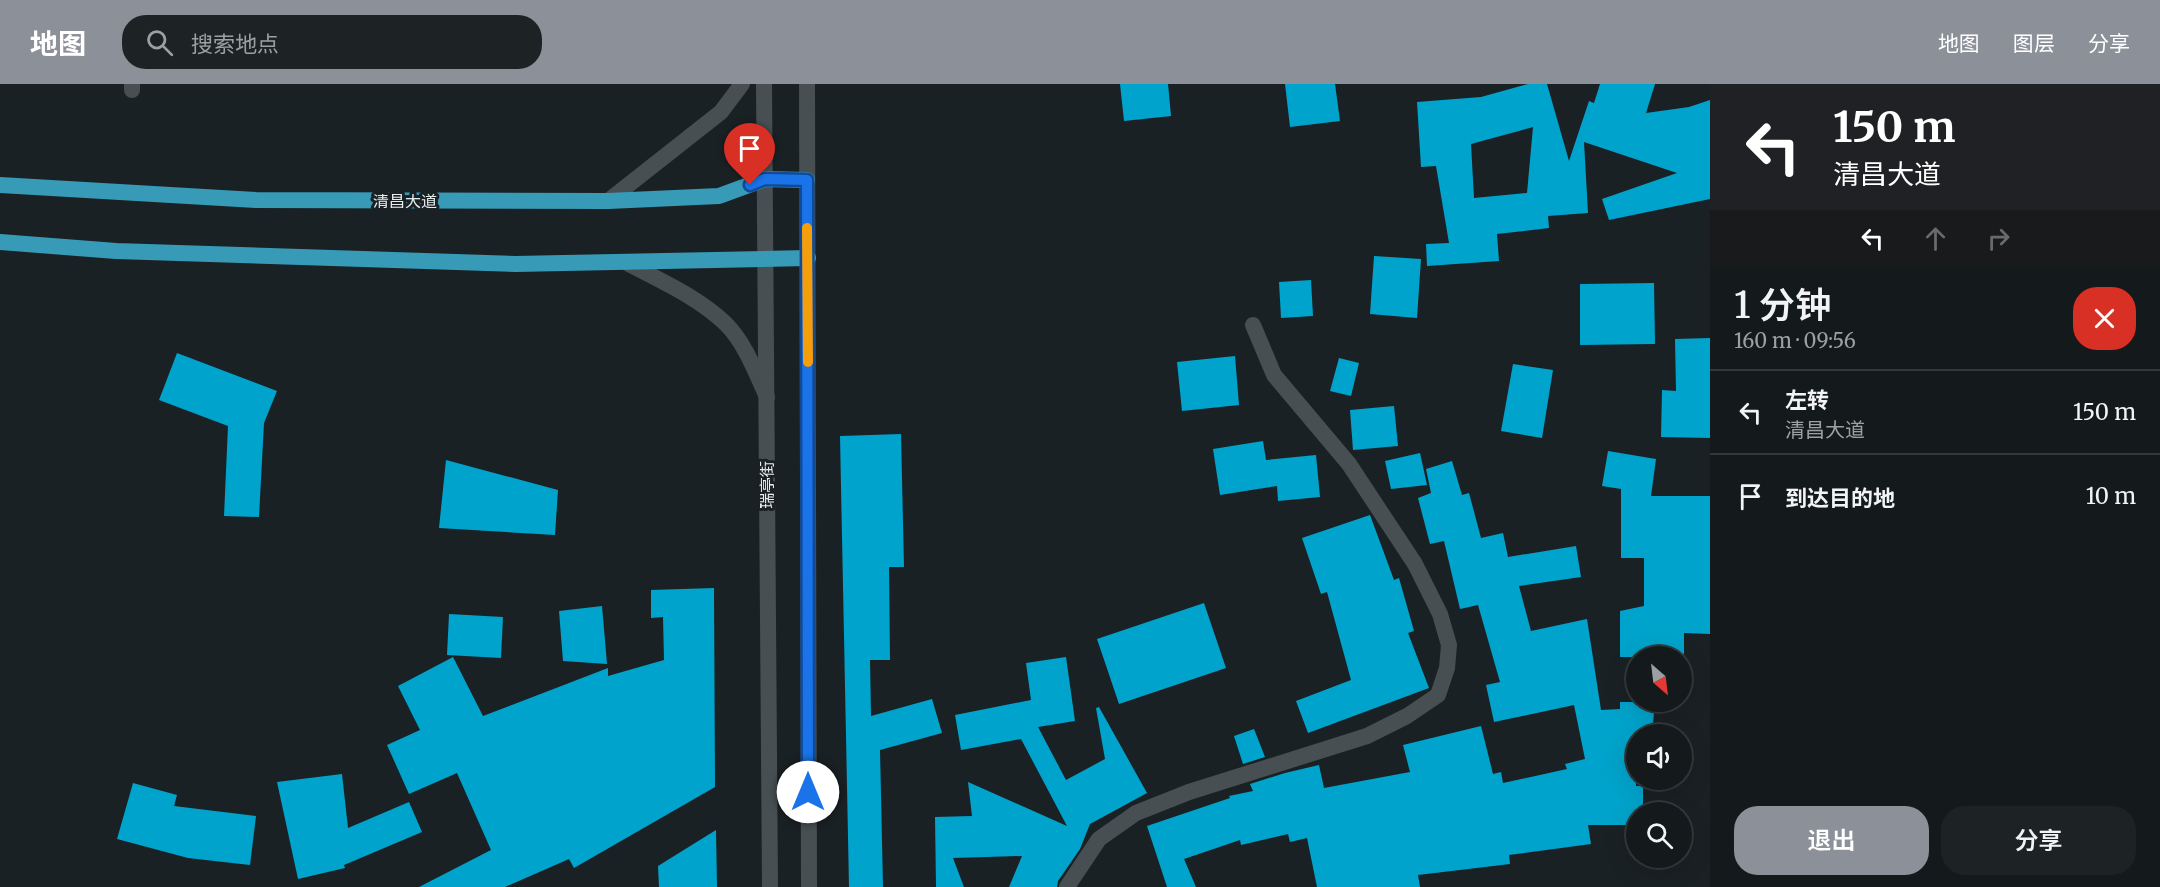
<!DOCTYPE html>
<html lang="zh">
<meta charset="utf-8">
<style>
body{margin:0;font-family:Merriweather,"Noto Sans SC",serif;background:#1d2224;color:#f1f3f6;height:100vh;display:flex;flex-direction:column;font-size:22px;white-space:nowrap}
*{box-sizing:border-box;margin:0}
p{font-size:20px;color:#9da0a3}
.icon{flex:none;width:33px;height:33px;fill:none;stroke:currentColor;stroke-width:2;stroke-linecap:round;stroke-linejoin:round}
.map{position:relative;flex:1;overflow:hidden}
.panel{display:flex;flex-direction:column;background:#14191b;width:450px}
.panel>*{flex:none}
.guide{background:#202124;color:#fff;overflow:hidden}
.needle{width:39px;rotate:152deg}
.fabs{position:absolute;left:1626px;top:562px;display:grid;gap:12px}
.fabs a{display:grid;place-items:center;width:66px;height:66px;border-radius:50%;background:#14191b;box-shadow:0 6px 24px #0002,0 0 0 2px #33383a;font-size:30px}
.pin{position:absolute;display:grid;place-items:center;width:51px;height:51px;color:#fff;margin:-62px -26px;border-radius:50% 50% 50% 0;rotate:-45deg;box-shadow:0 0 6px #0007}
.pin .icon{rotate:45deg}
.me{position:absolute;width:66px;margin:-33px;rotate:0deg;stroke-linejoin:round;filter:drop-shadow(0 0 4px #0008)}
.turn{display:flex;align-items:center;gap:21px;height:126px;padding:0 24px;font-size:27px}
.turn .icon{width:78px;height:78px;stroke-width:2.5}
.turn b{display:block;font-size:42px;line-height:51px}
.lanes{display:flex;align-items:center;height:57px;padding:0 24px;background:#0003;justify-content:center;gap:30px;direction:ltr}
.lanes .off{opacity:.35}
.round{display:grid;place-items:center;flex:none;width:63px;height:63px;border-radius:24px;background:#1d2224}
.headline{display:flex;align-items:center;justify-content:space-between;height:102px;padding:0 24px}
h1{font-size:36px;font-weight:600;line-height:45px}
.primary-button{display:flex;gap:12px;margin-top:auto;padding:12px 24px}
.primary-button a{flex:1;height:69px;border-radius:24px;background:#8c9099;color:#fff;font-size:24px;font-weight:600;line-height:69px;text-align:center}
.primary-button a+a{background:#1d2224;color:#f1f3f6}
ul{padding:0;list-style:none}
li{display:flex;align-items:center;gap:18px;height:84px;padding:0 24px;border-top:2px solid #33383a}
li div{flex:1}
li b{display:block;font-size:22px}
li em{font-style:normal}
header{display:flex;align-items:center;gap:36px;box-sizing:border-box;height:84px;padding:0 30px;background:#8c9099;color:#fff}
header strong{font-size:28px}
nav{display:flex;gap:33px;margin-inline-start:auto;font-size:21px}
.search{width:420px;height:54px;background:#1d2224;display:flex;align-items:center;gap:15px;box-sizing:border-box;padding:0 21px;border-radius:24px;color:#9da0a3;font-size:22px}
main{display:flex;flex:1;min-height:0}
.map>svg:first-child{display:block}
</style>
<header>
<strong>地图</strong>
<div class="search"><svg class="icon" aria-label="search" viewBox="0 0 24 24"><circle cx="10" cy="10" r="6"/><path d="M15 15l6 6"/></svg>搜索地点</div>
<nav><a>地图</a><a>图层</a><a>分享</a></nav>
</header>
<main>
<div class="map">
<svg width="1710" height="803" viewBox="0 0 1710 803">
<rect width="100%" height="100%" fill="#1a2124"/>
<!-- building -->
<g fill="#00a3cb" fill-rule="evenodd">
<polygon points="1120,0 1168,0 1171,32 1124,37"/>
<polygon points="1285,0 1335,0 1340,37 1290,43"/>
<path d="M 1528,0 L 1547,0 L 1569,77 L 1589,17 L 1594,19 L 1600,0 L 1655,0 L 1646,29 L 1689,23 L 1710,16 L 1710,115 L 1609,136 L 1602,115 L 1677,89 L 1584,58 L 1588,129 L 1548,132 L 1549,144 L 1497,150 L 1499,177 L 1427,182 L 1426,160 L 1449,159 L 1436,82 L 1421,83 L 1417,18 L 1481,13 ZM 1533,43 L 1527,109 L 1474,114 L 1471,60 Z"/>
<polygon points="1374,172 1421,175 1417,234 1370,230"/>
<polygon points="1311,196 1313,232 1281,234 1279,198"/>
<polygon points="1654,199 1655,260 1580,261 1580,200"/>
<polygon points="1710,254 1710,354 1661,353 1662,306 1676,307 1675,255"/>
<polygon points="177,269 277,307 264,339 259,433 224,432 228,342 159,316"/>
<polygon points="1235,272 1239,321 1182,327 1177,278"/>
<polygon points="1339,274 1359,279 1351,312 1330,307"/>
<polygon points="1513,280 1553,286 1542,354 1501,347"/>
<polygon points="1394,322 1398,362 1353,366 1350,326"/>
<polygon points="901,350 904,483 889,483 890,576 870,576 871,632 932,615 942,649 880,666 883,803 849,803 840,352"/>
<polygon points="1263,357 1266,376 1316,371 1320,413 1278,417 1277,402 1220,411 1213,365"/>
<polygon points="1608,367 1656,375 1651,412 1710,412 1710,550 1684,549 1684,573 1620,573 1620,527 1644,522 1644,474 1621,474 1621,405 1602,402"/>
<polygon points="1420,369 1427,401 1391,405 1385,377"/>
<polygon points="446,376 558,406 555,451 439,444"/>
<polygon points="1452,377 1462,411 1469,409 1481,454 1503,449 1508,473 1576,462 1581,493 1519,502 1531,547 1587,535 1601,626 1620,625 1620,618 1655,618 1652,651 1636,651 1636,702 1643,702 1643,729 1636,729 1636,741 1588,741 1591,760 1509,771 1510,780 1418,791 1420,803 1317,803 1307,754 1290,758 1288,750 1241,761 1240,756 1184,775 1196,803 1167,803 1147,742 1230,714 1229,712 1253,707 1250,700 1285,689 1319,681 1324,704 1410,688 1403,661 1481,642 1493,690 1501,688 1503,699 1567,685 1565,680 1585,675 1574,621 1494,638 1486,601 1500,598 1478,521 1460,525 1444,457 1430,460 1418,414 1431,409 1426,385"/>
<polygon points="1370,431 1394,496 1399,494 1414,547 1408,549 1429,604 1308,649 1296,617 1351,596 1327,508 1321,510 1302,454"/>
<polygon points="714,504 715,703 574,784 569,775 505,803 419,803 491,766 457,689 409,710 387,661 420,646 398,602 453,573 483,632 608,584 608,592 664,576 663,533 651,534 651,506"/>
<polygon points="1204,519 1226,584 1119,620 1097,555"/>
<polygon points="602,522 607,580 563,577 559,527"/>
<polygon points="449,530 503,533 501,574 447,571"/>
<polygon points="1066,573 1075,637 1038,643 1066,696 1105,675 1096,624 1099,623 1147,709 1090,740 1080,765 1058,797 1057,803 1009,803 1022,772 953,774 964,803 936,803 935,733 972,732 968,698 1067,742 1021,655 961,666 955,631 1031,616 1026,579"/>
<polygon points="1254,645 1265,673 1243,680 1234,652"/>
<polygon points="342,690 348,744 409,718 422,748 344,781 345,784 298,795 277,698"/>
<polygon points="133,699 177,711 174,722 256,732 250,781 188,774 117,755"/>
<polygon points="716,746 717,803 659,803 658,782"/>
</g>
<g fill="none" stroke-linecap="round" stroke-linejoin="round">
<!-- minor -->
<g stroke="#474f52" stroke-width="16">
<polyline points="132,6 132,0"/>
<polyline points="608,117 721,28 742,0"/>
<path d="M 627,179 C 661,197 698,213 726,240 C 745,259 756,289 767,313"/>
<polyline points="1067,803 1099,755 1136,729 1189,708 1367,652 1407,632 1438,611 1447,584 1449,561 1440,530 1415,480 1349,380 1274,291 1253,241"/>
</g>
<!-- secondary -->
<g stroke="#474f52" stroke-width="16">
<polyline points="764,0 770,803"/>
<polyline points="807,0 809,803"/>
</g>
<!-- primary -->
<g stroke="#379bb7" stroke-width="16">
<polyline points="0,101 256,116 608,117 719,112 765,95 807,96"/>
<polyline points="0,158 116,167 515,180 808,174"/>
</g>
</g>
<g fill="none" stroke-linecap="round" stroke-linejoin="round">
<defs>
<polyline id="route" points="750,101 765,95 807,96 808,708"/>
</defs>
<!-- route casing -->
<use href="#route" stroke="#114b97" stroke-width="15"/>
<!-- route -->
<use href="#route" stroke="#1a73e8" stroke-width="10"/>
<!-- slow -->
<polyline stroke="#f59e0b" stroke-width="10" points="807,144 808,278"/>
</g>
<g text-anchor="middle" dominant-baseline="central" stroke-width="6" stroke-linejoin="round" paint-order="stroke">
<!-- street labels -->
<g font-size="16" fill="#e6ebec" stroke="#1a2124">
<text x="405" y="117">清昌大道</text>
<text transform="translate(767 401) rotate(-90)">瑞亭街</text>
</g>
</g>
</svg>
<div class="fabs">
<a><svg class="needle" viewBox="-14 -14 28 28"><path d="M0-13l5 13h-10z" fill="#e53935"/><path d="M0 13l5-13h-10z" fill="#9da0a3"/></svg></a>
<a><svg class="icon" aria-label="sound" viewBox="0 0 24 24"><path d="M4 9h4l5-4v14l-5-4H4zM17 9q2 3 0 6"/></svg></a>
<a><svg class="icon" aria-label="search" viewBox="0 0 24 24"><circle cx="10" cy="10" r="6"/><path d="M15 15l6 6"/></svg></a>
</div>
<div class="pin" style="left:750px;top:101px;background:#d93025"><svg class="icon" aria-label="arrive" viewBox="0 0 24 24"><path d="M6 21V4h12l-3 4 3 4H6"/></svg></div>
<svg class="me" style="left:808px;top:708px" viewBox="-20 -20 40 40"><circle r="19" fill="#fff"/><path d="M0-13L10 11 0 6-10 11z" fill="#1a73e8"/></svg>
</div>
<section class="panel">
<div class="guide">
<div class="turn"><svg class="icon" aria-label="left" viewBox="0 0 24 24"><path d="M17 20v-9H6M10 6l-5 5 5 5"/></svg><div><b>150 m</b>清昌大道</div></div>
<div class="lanes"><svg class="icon" aria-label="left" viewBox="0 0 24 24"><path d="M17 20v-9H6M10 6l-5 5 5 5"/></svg><svg class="icon off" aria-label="ahead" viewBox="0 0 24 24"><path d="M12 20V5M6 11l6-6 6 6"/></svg><svg class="icon off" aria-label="right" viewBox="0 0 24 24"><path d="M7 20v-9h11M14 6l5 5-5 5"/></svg></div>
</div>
<div class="headline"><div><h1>1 分钟</h1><p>160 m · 09:56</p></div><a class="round" style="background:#d93025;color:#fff"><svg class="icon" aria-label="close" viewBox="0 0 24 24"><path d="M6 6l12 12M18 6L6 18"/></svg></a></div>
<ul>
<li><svg class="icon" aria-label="left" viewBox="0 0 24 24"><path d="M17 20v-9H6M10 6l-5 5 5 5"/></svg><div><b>左转</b><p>清昌大道</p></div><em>150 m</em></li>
<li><svg class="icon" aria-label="arrive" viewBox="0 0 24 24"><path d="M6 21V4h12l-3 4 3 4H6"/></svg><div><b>到达目的地</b></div><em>10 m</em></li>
</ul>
<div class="primary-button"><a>退出</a><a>分享</a></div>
</section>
</main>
